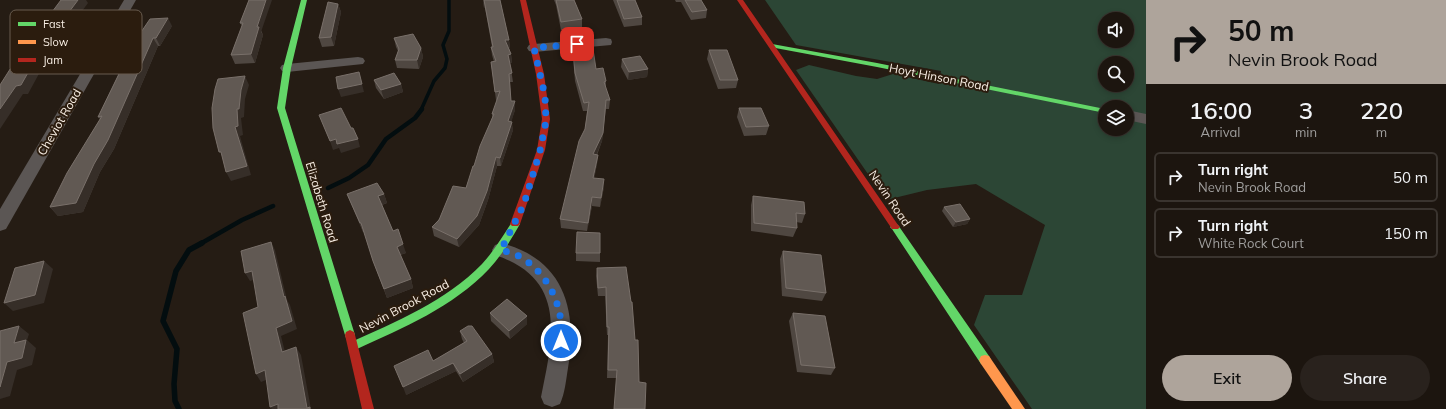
<!DOCTYPE html>
<style>
body{margin:0;font-family:Mulish,sans-serif;background:#29221d;color:#f1f3f6;height:100vh;display:flex;flex-direction:column;font-size:15px;white-space:nowrap}
*{box-sizing:border-box;margin:0}
p{font-size:13px;color:#a09f9e}
.icon{flex:none;width:22px;height:22px;fill:none;stroke:currentColor;stroke-width:2;stroke-linecap:round;stroke-linejoin:round}
.map{position:relative;flex:1;overflow:hidden}
.side{display:flex;flex-direction:column;background:#1c150f;width:300px}
.side>*{flex:none}
.top-card{background:#aea49b;color:#111;overflow:hidden}
.fabs{position:absolute;left:1098px;top:12px;display:grid;gap:8px}
.fabs a{display:grid;place-items:center;width:36px;height:36px;border-radius:50%;background:#1c150f;box-shadow:0 2px 6px #0003,0 0 0 1px #3a342f;font-size:20px}
.pin{position:absolute;display:grid;place-items:center;width:34px;height:34px;color:#fff;margin:-17px;border-radius:8px;box-shadow:0 2px 6px #0006}
.me{position:absolute;width:44px;margin:-22px;rotate:0deg;stroke-linejoin:round;filter:drop-shadow(0 0 3px #0008)}
.turn{display:flex;align-items:center;gap:14px;height:84px;padding:0 16px;font-size:18px}
.turn .icon{width:52px;height:52px;stroke-width:2.5}
.turn b{display:block;font-size:28px;line-height:34px}
.eta{display:flex;justify-content:space-evenly;align-items:center;height:68px;text-align:center}
.eta b{font-size:24px;font-weight:600;line-height:28px}
.primary-button{display:flex;gap:8px;margin-top:auto;padding:8px 16px}
.primary-button a{flex:1;height:46px;border-radius:24px;background:#aea49b;color:#111;font-size:16px;font-weight:600;line-height:46px;text-align:center}
.primary-button a+a{background:#29221d;color:#f1f3f6}
ul{padding:0;list-style:none}
li{display:flex;align-items:center;gap:12px;height:50px;margin:0 8px 6px;padding:0 8px;border:2px solid #3a342f;border-radius:6px}
li div{flex:1}
li b{display:block;font-size:15px}
li em{font-style:normal}
main{display:flex;flex:1;min-height:0}
.map>svg:first-child{display:block}
</style>
<main>
<div class="map">
<svg width="1146" height="409" viewBox="0 0 1146 409">
<rect width="100%" height="100%" fill="#251c14"/>
<!-- forest -->
<path fill="#2c4635" fill-rule="evenodd" d="M 765,0 L 1146,0 L 1146,409 L 1032,409 L 974,325 L 985,295 L 1022,295 L 1045,225 L 976,184 L 927,190 L 886,200 L 796,70 L 809,65 L 856,76 L 877,79 L 893,74 L 939,84 L 941,71 L 796,45 ZM 1105,19 L 1127,19 L 1127,41 L 1105,41 ZM 1105,63 L 1127,63 L 1127,85 L 1105,85 ZM 1105,107 L 1127,107 L 1127,129 L 1105,129 Z"/>
<g fill="none" stroke-linecap="round" stroke-linejoin="round">
<!-- stream-far2 -->
<polyline stroke="#030d0f" stroke-width="3.5" points="421,110 434,81 445,68 447,59 443,45 449,31 449,0"/>
<!-- stream-far1 -->
<g stroke="#030d0f" stroke-width="4.5">
<polyline points="328,188 349,178 368,165 386,139 415,118 422,109"/>
<polyline points="200,244 242,220 273,206"/>
</g>
<!-- stream -->
<polyline stroke="#030d0f" stroke-width="5.5" points="179,409 175,401 174,384 177,349 163,321 176,271 189,250 202,243"/>
<!-- street -->
<g fill="#5b5654" fill-rule="evenodd">
<polygon points="124,0 136,0 6,229 0,231 0,209"/>
<polygon points="606,38 611,39 612,42 611,45 534,52 529,51 527,48 529,45 534,44"/>
<polygon points="358,57 363,58 365,61 363,64 287,72 282,71 280,68 282,65 287,64"/>
<polygon points="1127,110 1146,114 1146,124 1127,120"/>
<path d="M 501,243 C 564,259 578,310 568,368 C 566,380 565,393 560,404 L 552,407 L 544,404 L 541,397 C 553,338 568,279 495,255 L 492,250 L 495,245 Z"/>
</g>
<!-- fast -->
<g fill="#63d668" fill-rule="evenodd">
<polygon points="301,0 307,0 291,68 285,108 355,335 354,338 350,340 346,338 345,335 277,108 283,68"/>
<polygon points="772,44 877,63 1105,109 1105,113 877,67 770,47 769,46"/>
<path d="M 515,221 L 518,222 L 520,224 C 511,240 501,256 489,269 C 453,307 403,328 357,349 L 353,351 L 349,349 L 348,346 L 349,343 C 396,322 446,301 482,264 C 494,251 503,236 512,222 Z"/>
<polygon points="895,223 898,225 989,356 991,360 989,364 985,365 981,364 892,229 890,227 892,225"/>
</g>
<!-- slow -->
<polygon fill="#ff974d" fill-rule="evenodd" points="985,355 989,356 1025,409 1012,409 981,364 979,360 981,356"/>
<!-- jam -->
<g fill="#b3261e" fill-rule="evenodd">
<polygon points="520,0 526,0 544,74 550,119 545,150 520,224 518,226 512,226 510,224 537,150 542,119 536,74"/>
<polygon points="737,0 743,0 898,225 900,227 898,229 892,229"/>
<polygon points="350,330 354,332 355,335 374,409 362,409 345,335 346,332"/>
</g>
</g>
<!-- wall -->
<g fill="#4f4741">
<polygon points="249,0 263,35 255,63 235,64 231,55 242,26 240,23"/>
<polygon points="483,0 500,0 509,40 510,48 509,48 511,54 512,63 510,63 513,82 510,82 511,101 515,110 511,121 513,130 501,166 497,166 488,200 479,225 459,247 434,236 432,227 466,188 492,118 492,114 497,100 496,100 491,62 494,62 492,55 491,47 492,47 485,8 484,8"/>
<polygon points="554,0 574,0 582,19 582,28 561,30 556,5"/>
<polygon points="613,0 635,0 642,17 642,25 624,27"/>
<polygon points="675,0 701,0 707,10 706,18 691,20 681,2 676,2"/>
<polygon points="338,4 341,12 334,46 322,47 319,38"/>
<polygon points="172,26 160,46 158,46 114,149 100,172 83,212 58,216 50,207 100,119 98,117 135,41"/>
<polygon points="394,38 421,48 423,57 419,69 397,68 395,60 398,51 396,47"/>
<polygon points="573,50 596,69 606,81 606,89 610,100 609,109 606,109 602,141 597,155 598,155 597,164 594,178 604,187 600,207 592,206 587,231 561,228 560,219 585,129 587,111 583,111 575,81 573,58"/>
<polygon points="709,50 738,80 736,88 718,89 707,59"/>
<polygon points="622,59 648,69 647,77 628,80 621,67"/>
<polygon points="374,80 401,84 403,92 384,99 376,88"/>
<polygon points="739,108 769,126 766,135 744,136 737,117"/>
<polygon points="347,194 384,194 387,203 382,205 393,231 406,253 400,255 411,279 413,288 387,298 373,261 364,232 363,232"/>
<polygon points="753,196 805,214 802,223 796,222 797,228 793,237 751,231 751,205"/>
<polygon points="944,207 970,219 967,224 953,227 942,211"/>
<polygon points="783,251 826,293 822,301 782,296 780,259"/>
<polygon points="576,253 600,253 600,262 576,261"/>
<polygon points="597,268 635,340 639,382 645,409 616,378 607,378 608,335 607,335 605,296 598,296 596,276"/>
<polygon points="490,313 527,316 527,324 510,339 491,321"/>
<polygon points="793,313 835,368 831,375 797,372 789,321"/>
<polygon points="460,331 492,354 494,362 463,382 456,371 406,395 433,361 464,343 462,339"/>
</g>
<!-- shaded-wall -->
<g fill="#362e28">
<polygon points="78,0 86,0 88,3 48,57 28,94 23,94 0,129 0,109 42,48"/>
<polygon points="266,0 272,0 261,32 263,35 255,63 251,54 257,27"/>
<polygon points="483,0 484,0 485,8 484,8"/>
<polygon points="338,4 341,12 334,46 331,37"/>
<polygon points="168,18 172,26 160,46 156,38"/>
<polygon points="153,38 158,46 114,149 100,172 83,212 58,216 50,207"/>
<polygon points="505,40 509,40 510,48 506,49"/>
<polygon points="421,48 423,57 419,69 417,60"/>
<polygon points="511,54 512,63 509,63 508,55"/>
<polygon points="648,69 647,77 628,80 629,72"/>
<polygon points="359,72 364,92 341,97 338,89"/>
<polygon points="245,76 249,85 245,99 244,117 241,118 243,135 240,136 251,175 231,181 226,172 235,127 237,109 241,90"/>
<polygon points="401,84 403,92 384,99 381,90"/>
<polygon points="606,100 602,141 593,163 593,154"/>
<polygon points="515,101 515,110 509,130 508,121"/>
<polygon points="512,122 513,130 501,166 500,158"/>
<polygon points="336,139 358,139 360,147 341,153 339,148 333,150 330,141"/>
<polygon points="598,155 597,164 593,186 593,178"/>
<polygon points="496,157 497,166 488,200 479,225 459,247 457,239"/>
<polygon points="604,179 604,187 600,207 601,198"/>
<polygon points="384,194 387,203 381,205 378,196"/>
<polygon points="592,197 592,206 587,231 588,223"/>
<polygon points="970,219 967,224 953,227 956,222"/>
<polygon points="360,223 361,223 364,231 363,232"/>
<polygon points="271,242 275,250 287,300 290,305 297,329 281,336 287,360 282,352 276,328 284,297"/>
<polygon points="403,244 406,253 400,255 397,247"/>
<polygon points="44,261 53,269 44,303 13,311 4,303"/>
<polygon points="252,271 257,279 250,281 245,273"/>
<polygon points="411,279 413,288 387,298 384,289"/>
<polygon points="527,316 527,324 510,339 509,331"/>
<polygon points="19,326 29,334 27,340 36,348 32,365 17,370 10,396 0,399 0,387 7,362 14,343"/>
<polygon points="296,347 301,355 311,409 307,409 307,408"/>
<polygon points="492,354 494,362 463,382 460,374"/>
<polygon points="453,363 456,371 406,395 403,387"/>
<polygon points="265,370 271,378 261,382 256,374"/>
<polygon points="278,404 282,409 272,409 270,407"/>
</g>
<!-- building -->
<g fill="#615953" stroke="#79706a">
<polygon points="61,0 78,0 42,48 21,85 16,86 0,109 0,85 14,63"/>
<polygon points="249,0 266,0 257,27 259,27 251,54 231,55 243,23 240,23"/>
<polygon points="484,0 500,0 509,40 505,40 511,54 508,55 512,73 509,74 511,101 515,101 508,121 512,122 500,158 496,157 487,191 477,216 457,239 432,227 439,220 453,186 466,188 473,166 474,166 480,146 494,114 492,114 500,91 495,92 491,62 496,61 491,47 493,47"/>
<polygon points="556,0 574,0 582,19 561,22"/>
<polygon points="617,0 635,0 642,17 624,19"/>
<polygon points="685,0 701,0 707,10 692,12"/>
<polygon points="328,2 338,4 331,37 319,38"/>
<polygon points="168,18 156,38 153,38 108,140 94,164 76,203 50,207 67,173 102,116 98,117 135,41 150,19"/>
<polygon points="413,34 421,48 417,60 395,60 399,49 394,38"/>
<polygon points="593,49 596,69 603,68 606,81 604,82 610,100 606,100 603,133 593,154 598,155 593,178 604,179 601,198 592,197 588,223 560,219 579,141 585,129 589,102 584,103 575,73 573,50"/>
<polygon points="709,50 727,50 738,80 720,80"/>
<polygon points="640,56 648,69 629,72 622,59"/>
<polygon points="359,72 362,84 338,89 336,77"/>
<polygon points="394,73 401,84 381,90 374,80"/>
<polygon points="245,76 241,90 239,109 237,109 238,126 235,127 247,166 226,172 221,152 219,152 213,128 212,108 215,89 218,79"/>
<polygon points="341,108 351,128 353,128 358,139 337,144 336,139 330,141 319,115"/>
<polygon points="739,108 761,108 769,126 746,127"/>
<polygon points="377,183 384,194 378,196 393,231 398,229 403,244 397,247 411,279 384,289 373,261 361,223 360,223 347,194"/>
<polygon points="753,196 804,202 805,214 796,213 797,228 754,223"/>
<polygon points="960,204 970,219 956,222 944,207"/>
<polygon points="577,232 600,233 600,253 576,253"/>
<polygon points="271,242 284,297 285,296 292,321 276,328 282,352 296,347 307,408 310,407 310,409 278,409 278,404 270,407 265,370 256,374 243,313 258,307 252,271 245,273 241,251"/>
<polygon points="783,251 821,255 826,293 786,288"/>
<polygon points="44,261 35,295 4,303 15,268"/>
<polygon points="626,267 631,302 632,302 635,340 638,340 639,382 646,383 645,409 614,409 617,370 608,370 609,327 607,327 606,287 598,288 597,268"/>
<polygon points="507,299 527,316 509,331 490,313"/>
<polygon points="793,313 825,316 835,368 801,365"/>
<polygon points="19,326 14,343 26,340 22,358 7,362 0,387 0,331"/>
<polygon points="468,326 472,326 492,354 460,374 453,363 403,387 394,366 428,350 433,361 467,341 460,331"/>
</g>
<g fill="none" stroke-linecap="round" stroke-linejoin="round">
<!-- route -->
<path stroke="#1a73e8" stroke-width="7" stroke-dasharray="0 12.6" d="M 561,341 C 564,309 551,278 524,259 C 518,255 509,252 501,250 L 524,204 L 540,151 L 546,121 L 545,96 L 534,48 L 577,44"/>
</g>
<g text-anchor="middle" dominant-baseline="central" stroke-width="4" stroke-linejoin="round" paint-order="stroke">
<!-- street labels -->
<g font-size="12" fill="#f8eee4" stroke="#2b1c0e">
<text transform="translate(939 77) rotate(11)">Hoyt Hinson Road</text>
<text transform="translate(59 122) rotate(-60)">Cheviot Road</text>
<text transform="translate(890 198) rotate(56)">Nevin Road</text>
<text transform="translate(322 202) rotate(73)">Elizabeth Road</text>
<text transform="translate(404 306) rotate(-28)">Nevin Brook Road</text>
</g>
</g>
<!-- legend -->
<rect x="10" y="10" width="132" height="64" rx="6" fill="#2b1c0e" stroke="#685b4e" stroke-width="1"/>
<rect x="18" y="22" width="18" height="4" fill="#63d668"/>
<rect x="18" y="40" width="18" height="4" fill="#ff974d"/>
<rect x="18" y="58" width="18" height="4" fill="#b3261e"/>
<g font-size="11" fill="#f8eee4">
<text x="43" y="28">Fast</text>
<text x="43" y="46">Slow</text>
<text x="43" y="64">Jam</text>
</g>
</svg>
<div class="fabs">
<a><svg class="icon" aria-label="sound" viewBox="0 0 24 24"><path d="M4 9h4l5-4v14l-5-4H4zM17 9q2 3 0 6"/></svg></a>
<a><svg class="icon" aria-label="search" viewBox="0 0 24 24"><circle cx="10" cy="10" r="6"/><path d="M15 15l6 6"/></svg></a>
<a><svg class="icon" aria-label="layers" viewBox="0 0 24 24"><path d="M12 4l9 5-9 5-9-5zM3 14l9 5 9-5"/></svg></a>
</div>
<div class="pin" style="left:577px;top:44px;background:#d93025"><svg class="icon" aria-label="arrive" viewBox="0 0 24 24"><path d="M6 21V4h12l-3 4 3 4H6"/></svg></div>
<svg class="me" style="left:561px;top:341px" viewBox="-20 -20 40 40"><circle r="17" fill="#1a73e8" stroke="#fff" stroke-width="3"/><path d="M0-11L8 9 0 5-8 9z" fill="#fff"/></svg>
</div>
<section class="side">
<div class="top-card">
<div class="turn"><svg class="icon" aria-label="right" viewBox="0 0 24 24"><path d="M7 20v-9h11M14 6l5 5-5 5"/></svg><div><b>50 m</b>Nevin Brook Road</div></div>
</div>
<div class="eta">
<div><b>16:00</b><p>Arrival</p></div>
<div><b>3</b><p>min</p></div>
<div><b>220</b><p>m</p></div>
</div>
<ul>
<li><svg class="icon" aria-label="right" viewBox="0 0 24 24"><path d="M7 20v-9h11M14 6l5 5-5 5"/></svg><div><b>Turn right</b><p>Nevin Brook Road</p></div><em>50 m</em></li>
<li><svg class="icon" aria-label="right" viewBox="0 0 24 24"><path d="M7 20v-9h11M14 6l5 5-5 5"/></svg><div><b>Turn right</b><p>White Rock Court</p></div><em>150 m</em></li>
</ul>
<div class="primary-button"><a>Exit</a><a>Share</a></div>
</section>
</main>
